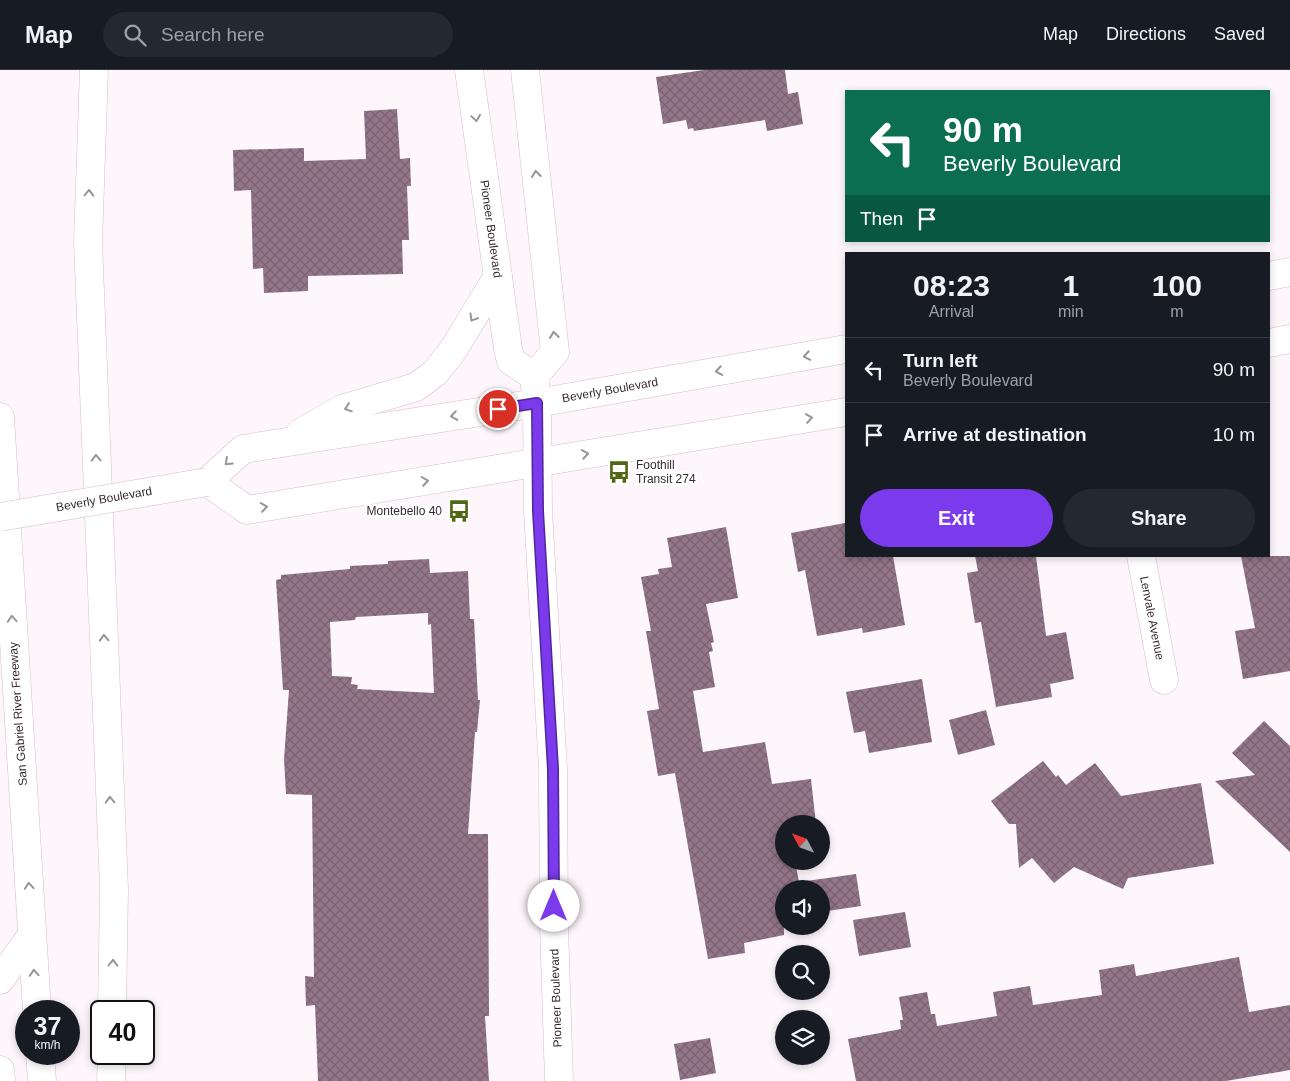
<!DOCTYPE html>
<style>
body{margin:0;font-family:Arial,sans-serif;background:#242831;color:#f1f3f6;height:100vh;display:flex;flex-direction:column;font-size:19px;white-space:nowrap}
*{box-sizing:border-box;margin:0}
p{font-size:16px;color:#9ea1a6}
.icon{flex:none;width:28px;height:28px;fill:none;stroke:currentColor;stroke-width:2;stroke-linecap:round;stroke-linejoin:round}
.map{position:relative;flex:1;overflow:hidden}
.side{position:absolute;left:845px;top:182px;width:425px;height:305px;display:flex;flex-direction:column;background:#171b24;border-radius:0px;box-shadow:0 2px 8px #0003}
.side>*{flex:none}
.top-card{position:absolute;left:845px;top:20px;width:425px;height:152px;border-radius:0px;box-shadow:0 2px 8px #0003;background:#0b6e4f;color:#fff;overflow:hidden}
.needle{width:32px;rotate:311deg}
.buttons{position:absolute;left:775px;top:745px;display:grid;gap:10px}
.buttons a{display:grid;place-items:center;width:55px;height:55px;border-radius:50%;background:#171b24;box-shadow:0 2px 8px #0003;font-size:25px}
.speed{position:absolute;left:15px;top:930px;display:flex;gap:10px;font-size:25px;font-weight:700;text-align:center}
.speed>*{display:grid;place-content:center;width:65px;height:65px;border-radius:50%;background:#171b24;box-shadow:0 2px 8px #0003;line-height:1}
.speed small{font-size:12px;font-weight:400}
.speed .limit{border:2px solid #111;border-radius:8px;background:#fff;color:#111}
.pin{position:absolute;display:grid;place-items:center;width:42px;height:42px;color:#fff;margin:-21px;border:2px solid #fff;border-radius:50%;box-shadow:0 1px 5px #0007}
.me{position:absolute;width:55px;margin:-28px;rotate:0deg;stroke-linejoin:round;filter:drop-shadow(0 0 4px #0008)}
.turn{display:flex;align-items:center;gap:18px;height:105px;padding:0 15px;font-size:22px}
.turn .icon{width:65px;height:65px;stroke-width:2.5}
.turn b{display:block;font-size:35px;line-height:42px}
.then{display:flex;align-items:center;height:48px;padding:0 15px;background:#0003;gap:10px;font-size:19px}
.eta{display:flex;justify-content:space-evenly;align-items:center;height:85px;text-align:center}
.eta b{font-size:30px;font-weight:700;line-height:35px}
.action{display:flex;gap:10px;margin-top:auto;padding:10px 15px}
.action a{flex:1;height:58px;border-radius:30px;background:#7c3aed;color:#fff;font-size:20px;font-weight:700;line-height:58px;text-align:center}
.action a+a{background:#242831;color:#f1f3f6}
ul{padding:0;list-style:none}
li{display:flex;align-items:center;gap:15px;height:65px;padding:0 15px;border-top:1px solid #363941}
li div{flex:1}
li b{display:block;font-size:19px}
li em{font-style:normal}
header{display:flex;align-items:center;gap:30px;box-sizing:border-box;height:70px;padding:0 25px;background:#171b24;border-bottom:1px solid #363941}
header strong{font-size:24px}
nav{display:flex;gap:28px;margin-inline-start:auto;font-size:18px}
.search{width:350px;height:45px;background:#242831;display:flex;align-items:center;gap:12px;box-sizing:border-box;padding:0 18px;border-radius:28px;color:#9ea1a6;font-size:19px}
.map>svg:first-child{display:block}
</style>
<header>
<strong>Map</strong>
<div class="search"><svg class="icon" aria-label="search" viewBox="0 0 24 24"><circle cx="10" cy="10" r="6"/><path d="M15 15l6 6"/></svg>Search here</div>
<nav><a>Map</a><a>Directions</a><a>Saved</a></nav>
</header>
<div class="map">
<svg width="1290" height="1011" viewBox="0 0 1290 1011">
<defs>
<pattern id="building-cross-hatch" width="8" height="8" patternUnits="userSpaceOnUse" patternTransform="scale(1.25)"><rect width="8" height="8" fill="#937689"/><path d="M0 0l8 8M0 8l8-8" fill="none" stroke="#796171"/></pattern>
</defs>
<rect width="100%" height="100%" fill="#fdf7fb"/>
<!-- building -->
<g fill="url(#building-cross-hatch)" fill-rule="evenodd">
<polygon points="704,0 785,0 788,24 798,22 803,54 767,61 765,50 694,61 693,58 688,59 686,50 663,54 656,7"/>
<polygon points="397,39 400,89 410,88 411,116 407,116 409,170 402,170 403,204 308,206 308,221 264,223 263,198 253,199 251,120 234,121 233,80 304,78 304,91 366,89 364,41"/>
<polygon points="845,453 846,486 893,486 905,555 863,563 862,558 817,566 805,500 798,502 791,463"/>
<polygon points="726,457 738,528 706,534 714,572 711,573 713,581 709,582 715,617 693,621 703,682 765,672 772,714 811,709 816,754 784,754 784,791 795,791 799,812 856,804 861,836 821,842 821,819 784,819 784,865 744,873 745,883 708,889 675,703 658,706 647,641 659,639 646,561 651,561 641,507 659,504 658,499 672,497 667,468"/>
<polygon points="975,486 1036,486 1046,566 1066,562 1074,609 1050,614 1052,627 996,637 981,552 975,553 967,503 978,501"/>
<polygon points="1241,486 1290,486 1290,601 1243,609 1235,561 1255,558"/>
<path d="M 429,489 L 430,503 L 468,501 L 470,549 L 474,549 L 478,630 L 480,630 L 477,662 L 475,662 L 468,764 L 488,764 L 489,946 L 485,946 L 489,1011 L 318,1011 L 315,935 L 306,936 L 305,906 L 314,907 L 312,725 L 286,724 L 284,689 L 289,620 L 283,620 L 276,510 L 281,509 L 281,505 L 350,499 L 350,496 L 388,494 L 388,491 ZM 428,543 L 428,555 L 431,554 L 434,623 L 357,619 L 358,615 L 351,614 L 352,607 L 332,606 L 330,552 L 355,550 L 356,547 Z"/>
<polygon points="922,609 932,672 869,683 865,661 854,663 846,622"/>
<polygon points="986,640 995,675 958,685 949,650"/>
<polygon points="1264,651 1290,676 1290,782 1215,711 1255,705 1232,683"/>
<polygon points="1043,691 1056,707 1058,705 1066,715 1095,693 1121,726 1201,713 1214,794 1128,808 1123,819 1074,797 1054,813 1032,788 1019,798 1016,754 1009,754 991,731"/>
<polygon points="905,842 911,877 859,886 853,850"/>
<polygon points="1239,887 1249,942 1290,935 1290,1000 1226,1011 856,1011 848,969 901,959 900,950 903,950 899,927 927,922 931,944 935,944 937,956 997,946 993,922 1030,916 1033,935 1102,925 1099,900 1134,894 1136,906"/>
<polygon points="710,968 716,1003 680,1010 674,974"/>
</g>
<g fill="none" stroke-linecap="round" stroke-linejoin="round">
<defs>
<polyline id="minor" points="1141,486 1164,610"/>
<polyline id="tertiary" points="537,333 538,441 553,699 554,856 559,1011"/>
<g id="secondary">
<polyline points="469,0 508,279 511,291 534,306"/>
<polyline points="525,0 555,282 534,306 537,333"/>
<polyline points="1269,206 1290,202"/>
<polyline points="1269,273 1290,269"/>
<polyline points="846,279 537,333 243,379 207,412 247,440 846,342"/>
<polyline points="300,363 342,339 416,317 435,303 453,280 498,206"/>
</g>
<g id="motorway">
<polyline points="94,0 88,172 114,819 112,941"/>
<polyline points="0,347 37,941"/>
<polyline points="0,910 32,865"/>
<polyline points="40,984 42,1011"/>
<polyline points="0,1000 1,1011"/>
<polyline points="111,1011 112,984"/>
</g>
</defs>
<!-- minor casing -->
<use href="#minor" stroke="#d9bacf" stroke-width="29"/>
<!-- tertiary casing -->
<use href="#tertiary" stroke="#d9bacf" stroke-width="29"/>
<!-- secondary casing -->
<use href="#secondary" stroke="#d9bacf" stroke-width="29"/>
<!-- motorway casing -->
<use href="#motorway" stroke="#d9bacf" stroke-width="29"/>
<!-- minor -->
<use href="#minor" stroke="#fff" stroke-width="28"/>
<!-- tertiary -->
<use href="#tertiary" stroke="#fff" stroke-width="28"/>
<!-- secondary -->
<use href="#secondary" stroke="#fff" stroke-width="28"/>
<!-- motorway -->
<use href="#motorway" stroke="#fff" stroke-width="28"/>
<defs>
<polyline id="secondary-bridge" points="0,447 207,412"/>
</defs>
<!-- secondary-bridge casing -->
<use href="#secondary-bridge" stroke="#d9bacf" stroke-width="29" stroke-linecap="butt"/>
<!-- secondary-bridge -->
<use href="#secondary-bridge" stroke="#fff" stroke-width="28"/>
</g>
<!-- one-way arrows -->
<defs><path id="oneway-chevron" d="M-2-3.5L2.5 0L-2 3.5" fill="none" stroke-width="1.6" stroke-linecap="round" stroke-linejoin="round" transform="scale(1.25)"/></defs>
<g stroke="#9a9498">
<use href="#oneway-chevron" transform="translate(476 48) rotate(82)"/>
<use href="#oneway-chevron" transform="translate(536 104) rotate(-96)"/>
<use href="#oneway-chevron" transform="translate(89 123) rotate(-88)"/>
<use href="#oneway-chevron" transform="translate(473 248) rotate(121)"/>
<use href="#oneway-chevron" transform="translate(554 265) rotate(-96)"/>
<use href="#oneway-chevron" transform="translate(807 286) rotate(170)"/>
<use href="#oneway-chevron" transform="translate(719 301) rotate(170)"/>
<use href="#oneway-chevron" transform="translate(348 338) rotate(161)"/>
<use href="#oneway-chevron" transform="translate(454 346) rotate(171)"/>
<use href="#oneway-chevron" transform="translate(809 348) rotate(-9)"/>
<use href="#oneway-chevron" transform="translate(585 384) rotate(-10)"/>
<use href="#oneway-chevron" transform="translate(96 388) rotate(-92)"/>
<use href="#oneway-chevron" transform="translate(228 392) rotate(137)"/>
<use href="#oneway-chevron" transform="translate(425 411) rotate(-9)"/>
<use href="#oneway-chevron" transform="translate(264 437) rotate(-9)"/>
<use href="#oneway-chevron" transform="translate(12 549) rotate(-94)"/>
<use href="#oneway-chevron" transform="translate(104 568) rotate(-92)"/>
<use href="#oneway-chevron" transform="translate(110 730) rotate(-92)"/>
<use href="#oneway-chevron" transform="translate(29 816) rotate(-94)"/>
<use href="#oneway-chevron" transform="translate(113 893) rotate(-89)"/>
<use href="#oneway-chevron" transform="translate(34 903) rotate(-94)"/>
</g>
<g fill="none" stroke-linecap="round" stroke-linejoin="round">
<defs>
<polyline id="route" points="498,339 537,333 538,441 553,699 554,836"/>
</defs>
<!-- route casing -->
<use href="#route" stroke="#51269a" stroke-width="12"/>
<!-- route -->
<use href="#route" stroke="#7c3aed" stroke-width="9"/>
</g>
<!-- icons -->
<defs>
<symbol id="bus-bare" viewBox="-9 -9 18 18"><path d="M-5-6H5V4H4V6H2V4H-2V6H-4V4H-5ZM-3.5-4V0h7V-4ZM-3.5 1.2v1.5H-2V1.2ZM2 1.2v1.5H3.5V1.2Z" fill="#516715" stroke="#fff" stroke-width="2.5" paint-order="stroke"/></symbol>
</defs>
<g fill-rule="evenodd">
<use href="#bus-bare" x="603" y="386" width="32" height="32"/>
<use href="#bus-bare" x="443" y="425" width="32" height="32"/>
</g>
<g text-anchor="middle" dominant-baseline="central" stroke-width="5" stroke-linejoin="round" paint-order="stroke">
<!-- street labels -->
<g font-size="12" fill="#362a32" stroke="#fff">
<text transform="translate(491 159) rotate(82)">Pioneer Boulevard</text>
<text transform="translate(610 320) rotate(-10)">Beverly Boulevard</text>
<text transform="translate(104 429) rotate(-10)">Beverly Boulevard</text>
<text transform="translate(1152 548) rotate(79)">Lenvale Avenue</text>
<text transform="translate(18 644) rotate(-94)">San Gabriel River Freeway</text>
<text transform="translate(556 928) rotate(-92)">Pioneer Boulevard</text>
</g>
<!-- poi labels -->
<g font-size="12" fill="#362a32" stroke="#fff" text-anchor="start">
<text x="636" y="395">Foothill<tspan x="636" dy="14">Transit 274</tspan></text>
<text x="442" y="441" text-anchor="end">Montebello 40</text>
</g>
</g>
</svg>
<div class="buttons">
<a><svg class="needle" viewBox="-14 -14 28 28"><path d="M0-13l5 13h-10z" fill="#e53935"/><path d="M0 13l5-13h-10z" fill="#9ea1a6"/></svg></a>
<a><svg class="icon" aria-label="sound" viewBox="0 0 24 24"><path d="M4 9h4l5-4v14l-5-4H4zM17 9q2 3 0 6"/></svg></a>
<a><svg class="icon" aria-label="search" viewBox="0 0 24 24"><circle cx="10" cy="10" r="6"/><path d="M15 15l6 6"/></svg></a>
<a><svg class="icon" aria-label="layers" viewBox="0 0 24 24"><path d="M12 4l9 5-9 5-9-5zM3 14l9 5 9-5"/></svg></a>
</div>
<div class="speed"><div>37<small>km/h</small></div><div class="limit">40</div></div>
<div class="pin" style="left:498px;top:339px;background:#d93025"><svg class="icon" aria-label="arrive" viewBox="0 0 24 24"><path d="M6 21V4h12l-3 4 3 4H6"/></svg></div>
<svg class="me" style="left:554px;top:836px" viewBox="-20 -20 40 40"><circle r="19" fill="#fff"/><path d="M0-13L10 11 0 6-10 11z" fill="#7c3aed"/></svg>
<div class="top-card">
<div class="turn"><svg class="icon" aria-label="left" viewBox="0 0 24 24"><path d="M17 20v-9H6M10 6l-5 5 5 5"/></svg><div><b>90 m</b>Beverly Boulevard</div></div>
<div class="then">Then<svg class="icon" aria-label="arrive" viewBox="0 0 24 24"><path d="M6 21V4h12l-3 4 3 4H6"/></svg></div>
</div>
<section class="side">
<div class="eta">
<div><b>08:23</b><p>Arrival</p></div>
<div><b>1</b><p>min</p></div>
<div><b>100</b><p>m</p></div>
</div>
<ul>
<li><svg class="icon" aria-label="left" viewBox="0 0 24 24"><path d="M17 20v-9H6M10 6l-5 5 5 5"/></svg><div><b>Turn left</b><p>Beverly Boulevard</p></div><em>90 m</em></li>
<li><svg class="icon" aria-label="arrive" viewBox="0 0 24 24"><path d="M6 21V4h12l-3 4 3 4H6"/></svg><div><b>Arrive at destination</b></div><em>10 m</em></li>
</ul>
<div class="action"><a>Exit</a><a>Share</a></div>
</section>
</div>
